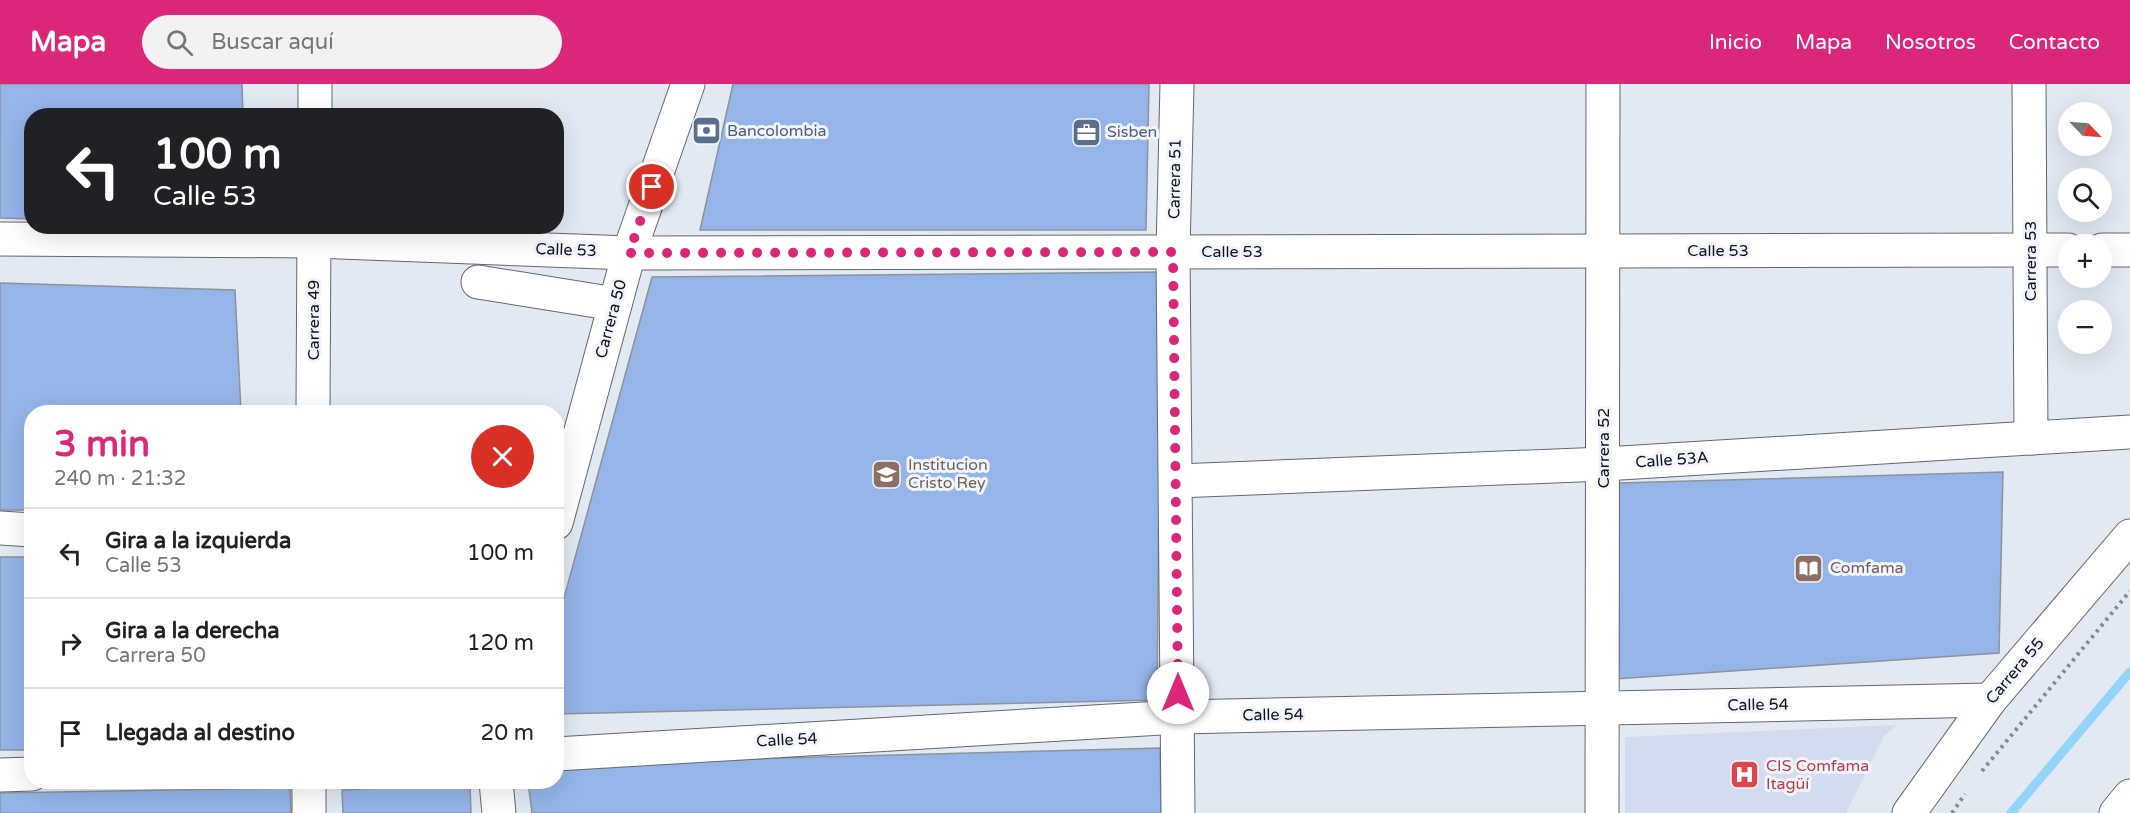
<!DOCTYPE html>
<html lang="es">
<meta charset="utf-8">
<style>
body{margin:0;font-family:"Varela Round",sans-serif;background:#f2f2f2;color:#222;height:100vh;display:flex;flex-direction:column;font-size:22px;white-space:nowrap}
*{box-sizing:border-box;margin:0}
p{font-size:20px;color:#767676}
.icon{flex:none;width:33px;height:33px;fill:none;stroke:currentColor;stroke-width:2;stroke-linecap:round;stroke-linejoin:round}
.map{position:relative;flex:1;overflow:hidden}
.drawer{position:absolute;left:24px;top:321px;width:540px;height:384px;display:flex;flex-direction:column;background:#fff;border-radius:24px;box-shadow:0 6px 24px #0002}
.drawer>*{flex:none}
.hud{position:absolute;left:24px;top:24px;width:540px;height:126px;border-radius:24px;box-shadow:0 6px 24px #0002;background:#202124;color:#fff;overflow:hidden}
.needle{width:39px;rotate:115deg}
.fabs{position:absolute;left:2058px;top:18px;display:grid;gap:12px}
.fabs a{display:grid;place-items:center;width:54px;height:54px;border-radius:50%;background:#fff;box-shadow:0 6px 24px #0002;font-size:30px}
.pin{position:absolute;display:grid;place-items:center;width:51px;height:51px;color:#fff;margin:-26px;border:3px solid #fff;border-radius:50%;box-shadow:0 2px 6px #0007}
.me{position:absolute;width:66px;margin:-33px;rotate:0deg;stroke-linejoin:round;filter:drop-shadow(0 0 4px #0008)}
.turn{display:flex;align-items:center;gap:21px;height:126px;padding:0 30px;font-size:27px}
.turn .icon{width:78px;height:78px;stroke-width:2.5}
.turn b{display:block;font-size:42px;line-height:51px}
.round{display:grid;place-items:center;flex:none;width:63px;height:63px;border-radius:32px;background:#f2f2f2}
.overview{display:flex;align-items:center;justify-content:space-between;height:102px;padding:0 30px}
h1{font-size:36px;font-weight:800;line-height:45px;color:#db2777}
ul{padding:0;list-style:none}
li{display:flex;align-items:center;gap:18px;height:90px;padding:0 30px;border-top:2px solid #e0e0e0}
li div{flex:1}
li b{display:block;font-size:22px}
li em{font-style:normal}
header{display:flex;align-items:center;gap:36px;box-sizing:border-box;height:84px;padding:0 30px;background:#db2777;color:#fff}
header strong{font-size:28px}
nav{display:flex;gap:33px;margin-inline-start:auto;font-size:21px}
.search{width:420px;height:54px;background:#f2f2f2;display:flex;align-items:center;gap:15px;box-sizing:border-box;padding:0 21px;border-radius:33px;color:#767676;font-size:22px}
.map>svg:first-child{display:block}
</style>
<header>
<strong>Mapa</strong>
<div class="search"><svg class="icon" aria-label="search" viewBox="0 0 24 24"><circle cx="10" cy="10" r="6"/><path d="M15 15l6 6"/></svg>Buscar aquí</div>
<nav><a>Inicio</a><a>Mapa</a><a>Nosotros</a><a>Contacto</a></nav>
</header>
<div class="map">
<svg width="2130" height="729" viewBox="0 0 2130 729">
<rect width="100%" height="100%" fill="#e3e9f3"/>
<!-- built -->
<polygon fill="#d2dcec" points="1897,641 1884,652 1846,729 1625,729 1625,653"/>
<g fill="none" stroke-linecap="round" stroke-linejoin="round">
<!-- stream -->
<polyline stroke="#94d4f8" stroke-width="9" points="2011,729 2130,588"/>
</g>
<!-- building -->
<g fill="#95b4e8" stroke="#8d929b" stroke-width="1.5">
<polygon points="0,0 242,0 243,32 32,32 32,135 0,134"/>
<polygon points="733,0 1149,0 1146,146 700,146"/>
<polygon points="1161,188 1157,616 556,630 556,543 652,193"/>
<polygon points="0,199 235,206 241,328 32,328 32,426 0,426"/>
<polygon points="2003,388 1999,569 1615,595 1619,399"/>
<rect x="0" y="473" width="32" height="193"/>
<polygon points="1160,664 1161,729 532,729 528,698 556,698 556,680"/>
<polygon points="470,699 471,729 343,729 342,706"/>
<polygon points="290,704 291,729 0,729 0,709"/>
</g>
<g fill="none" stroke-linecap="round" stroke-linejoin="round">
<defs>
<g id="minor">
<polyline points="2029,0 2031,354"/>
<polyline points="0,155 314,157 629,169 2068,166"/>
<polyline points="2102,166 2130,166"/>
<polyline points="478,198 615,220"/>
<polyline points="1177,397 1604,380 2130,348"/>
<polyline points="556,439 629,169 688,0"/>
<polyline points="0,444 32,446"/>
<polyline points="556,670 1178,633 1990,616"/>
<polyline points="0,691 32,690"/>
<polyline points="496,698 499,729"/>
<polyline points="1602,729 1603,0"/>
<polyline points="1909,729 1990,616 2130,452"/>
<polyline points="2116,729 2130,712"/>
</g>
<g id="major">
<polyline points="1177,0 1173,168 1178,729"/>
<polyline points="315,32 315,0"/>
<polyline points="313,328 314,142"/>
<polyline points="309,729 309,698"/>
</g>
</defs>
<!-- minor casing -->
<use href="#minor" stroke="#62676f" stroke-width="35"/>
<!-- major casing -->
<use href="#major" stroke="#62676f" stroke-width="35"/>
<!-- path -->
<g stroke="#858991" stroke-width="4" stroke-dasharray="3 4.5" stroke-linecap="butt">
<polyline points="1982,687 2130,507"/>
<polyline points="1952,729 1965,710"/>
</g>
<!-- minor -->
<use href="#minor" stroke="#fff" stroke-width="33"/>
<!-- major -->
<use href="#major" stroke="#fff" stroke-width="33"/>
</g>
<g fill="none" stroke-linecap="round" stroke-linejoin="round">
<!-- route -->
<polyline stroke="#db2777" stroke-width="10" stroke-dasharray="0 18" points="652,103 629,169 1173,168 1178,609"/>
</g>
<!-- icons -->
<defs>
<symbol id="bank-square" viewBox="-11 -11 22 22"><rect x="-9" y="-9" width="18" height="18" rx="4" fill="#5c6f8a" stroke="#f1f6fe"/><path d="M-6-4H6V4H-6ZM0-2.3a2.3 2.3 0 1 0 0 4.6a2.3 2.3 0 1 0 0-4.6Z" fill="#fff"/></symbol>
<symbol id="office-square" viewBox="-11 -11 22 22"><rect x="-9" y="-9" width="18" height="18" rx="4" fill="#5c6f8a" stroke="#f1f6fe"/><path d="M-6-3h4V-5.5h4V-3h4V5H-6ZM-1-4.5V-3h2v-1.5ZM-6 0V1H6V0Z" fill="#fff"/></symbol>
<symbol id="school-square" viewBox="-11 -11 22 22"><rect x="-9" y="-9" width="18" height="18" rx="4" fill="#8d6e63" stroke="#f1f6fe"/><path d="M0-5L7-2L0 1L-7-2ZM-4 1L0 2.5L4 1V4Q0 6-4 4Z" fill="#fff"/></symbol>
<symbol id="library-square" viewBox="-11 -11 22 22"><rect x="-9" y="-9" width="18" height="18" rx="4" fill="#8d6e63" stroke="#f1f6fe"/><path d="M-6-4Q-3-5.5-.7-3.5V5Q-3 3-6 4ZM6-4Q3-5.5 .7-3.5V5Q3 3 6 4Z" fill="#fff"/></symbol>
<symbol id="hospital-square" viewBox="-11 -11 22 22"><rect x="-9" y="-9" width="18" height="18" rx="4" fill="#e0444e" stroke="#f1f6fe"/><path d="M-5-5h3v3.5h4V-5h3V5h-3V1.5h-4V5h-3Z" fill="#fff"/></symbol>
</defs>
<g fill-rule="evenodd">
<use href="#bank-square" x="690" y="30" width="33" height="33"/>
<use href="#office-square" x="1070" y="32" width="33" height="33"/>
<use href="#school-square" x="870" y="374" width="33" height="33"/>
<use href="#library-square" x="1792" y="468" width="33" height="33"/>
<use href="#hospital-square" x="1728" y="674" width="33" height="33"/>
</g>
<g text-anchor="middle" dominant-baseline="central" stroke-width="6" stroke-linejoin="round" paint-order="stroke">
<!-- service labels -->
<g font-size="16" fill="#4e5e75" stroke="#f1f6fe" text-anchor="start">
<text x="727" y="47">Bancolombia</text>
<text x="1107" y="48">Sisben</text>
</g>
<!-- street labels -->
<g font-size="16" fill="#101216" stroke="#f1f6fe">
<text transform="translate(1175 95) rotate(-89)">Carrera 51</text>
<text transform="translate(566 166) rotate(2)">Calle 53</text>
<text x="1718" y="167">Calle 53</text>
<text x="1232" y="168">Calle 53</text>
<text transform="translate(2031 177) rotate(-90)">Carrera 53</text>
<text transform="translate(611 235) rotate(-75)">Carrera 50</text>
<text transform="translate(314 236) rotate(-90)">Carrera 49</text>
<text transform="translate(1604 364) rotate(-90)">Carrera 52</text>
<text transform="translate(1672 376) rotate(-4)">Calle 53A</text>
<text transform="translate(2015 587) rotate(-50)">Carrera 55</text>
<text transform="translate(1758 621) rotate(-1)">Calle 54</text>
<text transform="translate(1273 631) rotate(-1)">Calle 54</text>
<text transform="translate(787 656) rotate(-3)">Calle 54</text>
</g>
<!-- education labels -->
<g font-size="16" fill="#785e54" stroke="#f1f6fe" text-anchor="start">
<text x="908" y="381">Institucion<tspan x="908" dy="18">Cristo Rey</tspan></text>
<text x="1830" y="484">Comfama</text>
</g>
<!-- health labels -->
<g font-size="16" fill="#be3a42" stroke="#f1f6fe" text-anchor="start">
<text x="1766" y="682">CIS Comfama<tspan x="1766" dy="18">Itagüí</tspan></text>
</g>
</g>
</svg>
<div class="fabs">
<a><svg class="needle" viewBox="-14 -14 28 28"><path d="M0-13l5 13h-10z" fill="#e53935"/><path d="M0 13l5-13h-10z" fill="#767676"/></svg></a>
<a><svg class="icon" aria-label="search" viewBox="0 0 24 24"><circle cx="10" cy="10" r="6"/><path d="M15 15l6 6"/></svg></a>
<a>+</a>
<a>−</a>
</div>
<div class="pin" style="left:652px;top:103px;background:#d93025"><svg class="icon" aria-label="arrive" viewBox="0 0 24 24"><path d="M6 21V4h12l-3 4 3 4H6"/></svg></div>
<svg class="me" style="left:1178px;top:609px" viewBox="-20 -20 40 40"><circle r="19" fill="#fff"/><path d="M0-13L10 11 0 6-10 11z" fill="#db2777"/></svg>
<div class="hud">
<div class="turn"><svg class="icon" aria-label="left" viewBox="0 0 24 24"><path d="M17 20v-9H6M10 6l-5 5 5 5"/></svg><div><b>100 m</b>Calle 53</div></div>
</div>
<section class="drawer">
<div class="overview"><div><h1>3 min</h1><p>240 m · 21:32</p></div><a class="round" style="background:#d93025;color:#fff"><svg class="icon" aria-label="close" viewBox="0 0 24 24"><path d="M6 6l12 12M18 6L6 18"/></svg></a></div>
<ul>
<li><svg class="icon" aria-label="left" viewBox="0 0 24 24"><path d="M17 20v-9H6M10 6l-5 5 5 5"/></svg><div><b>Gira a la izquierda</b><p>Calle 53</p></div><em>100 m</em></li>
<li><svg class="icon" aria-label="right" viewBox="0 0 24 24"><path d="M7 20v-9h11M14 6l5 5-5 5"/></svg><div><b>Gira a la derecha</b><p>Carrera 50</p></div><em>120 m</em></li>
<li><svg class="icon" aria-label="arrive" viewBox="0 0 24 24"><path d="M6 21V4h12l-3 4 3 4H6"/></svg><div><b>Llegada al destino</b></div><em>20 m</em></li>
</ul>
</section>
</div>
